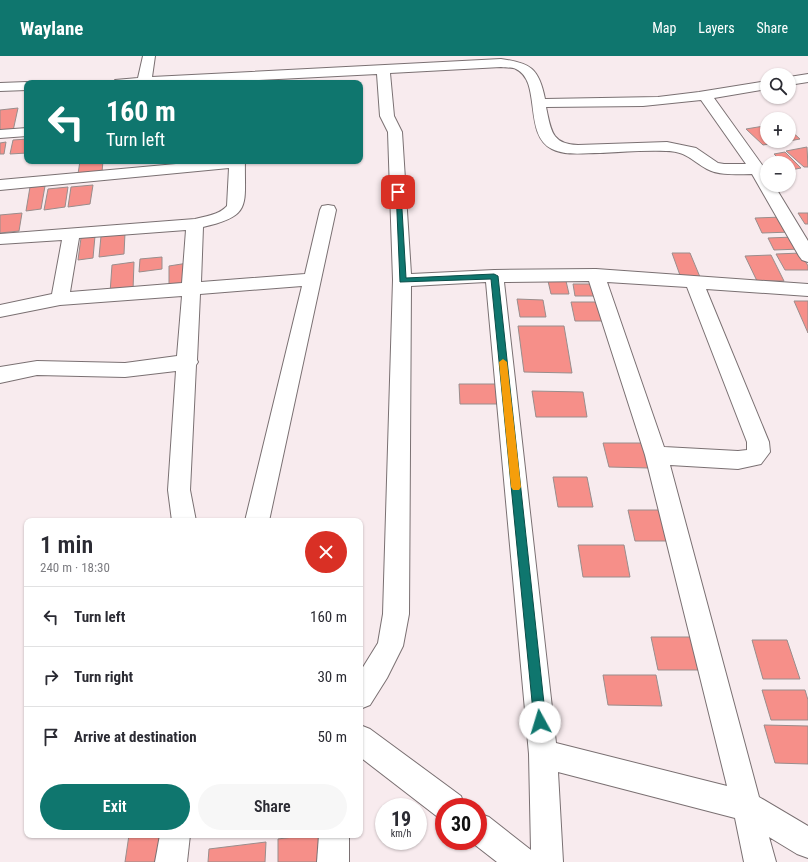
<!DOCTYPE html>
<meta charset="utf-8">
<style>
body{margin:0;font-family:"Roboto Condensed",sans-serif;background:#f7f7f7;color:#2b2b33;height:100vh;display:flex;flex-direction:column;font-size:15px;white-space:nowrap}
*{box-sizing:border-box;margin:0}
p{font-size:13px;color:#7c7c81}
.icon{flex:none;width:22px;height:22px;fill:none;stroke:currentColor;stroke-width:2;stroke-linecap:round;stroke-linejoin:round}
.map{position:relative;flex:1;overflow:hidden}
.details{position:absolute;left:24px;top:462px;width:339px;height:320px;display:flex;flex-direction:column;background:#fff;border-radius:8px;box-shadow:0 1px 3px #0004}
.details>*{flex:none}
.top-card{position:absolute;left:24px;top:24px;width:339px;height:84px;border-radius:8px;box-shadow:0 1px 3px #0004;background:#0f766e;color:#fff;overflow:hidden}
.tools{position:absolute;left:760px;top:12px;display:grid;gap:8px}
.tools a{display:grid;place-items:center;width:36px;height:36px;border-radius:50%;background:#fff;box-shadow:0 1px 3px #0004;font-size:20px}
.speed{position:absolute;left:375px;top:742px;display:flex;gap:8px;font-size:20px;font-weight:700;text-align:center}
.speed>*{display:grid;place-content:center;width:52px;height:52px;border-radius:50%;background:#fff;box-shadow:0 1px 3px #0004;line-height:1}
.speed small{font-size:10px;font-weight:400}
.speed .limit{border:6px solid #d22;background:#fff;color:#111}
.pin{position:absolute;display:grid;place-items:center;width:34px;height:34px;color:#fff;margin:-17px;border-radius:8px;box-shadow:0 2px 6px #0006}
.me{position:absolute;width:44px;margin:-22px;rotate:354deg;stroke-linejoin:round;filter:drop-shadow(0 0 3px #0008)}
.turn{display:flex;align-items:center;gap:14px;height:84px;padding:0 16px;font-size:18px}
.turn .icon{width:52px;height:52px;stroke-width:2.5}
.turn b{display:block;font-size:28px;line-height:34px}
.round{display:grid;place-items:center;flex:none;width:42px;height:42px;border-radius:21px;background:#f7f7f7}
.summary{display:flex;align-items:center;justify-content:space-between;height:68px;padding:0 16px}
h1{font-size:24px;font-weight:600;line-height:30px}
.button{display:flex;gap:8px;margin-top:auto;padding:8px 16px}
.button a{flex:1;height:46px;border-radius:24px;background:#0f766e;color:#fff;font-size:16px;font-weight:600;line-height:46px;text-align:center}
.button a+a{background:#f7f7f7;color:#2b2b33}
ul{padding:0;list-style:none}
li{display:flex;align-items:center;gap:12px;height:60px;padding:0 16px;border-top:1px solid #e1e1e2}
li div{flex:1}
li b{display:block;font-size:15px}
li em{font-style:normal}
header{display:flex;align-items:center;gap:24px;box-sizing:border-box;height:56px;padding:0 20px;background:#0f766e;color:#fff}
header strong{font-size:19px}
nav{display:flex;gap:22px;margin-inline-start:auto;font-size:14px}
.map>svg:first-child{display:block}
</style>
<header>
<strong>Waylane</strong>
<nav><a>Map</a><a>Layers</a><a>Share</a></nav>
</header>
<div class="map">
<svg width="808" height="806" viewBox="0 0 808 806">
<rect width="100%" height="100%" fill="#f8ebee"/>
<!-- building -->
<g fill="#f68f89" stroke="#998d8c">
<polygon points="18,52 13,75 0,76 0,54"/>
<polygon points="764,70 767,72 767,85 782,86 763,89 746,73"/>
<polygon points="789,73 800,83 789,85"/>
<polygon points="27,83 27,97 10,98 13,84"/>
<polygon points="6,86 4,98 0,98 0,87"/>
<polygon points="807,91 808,111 804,111 786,95"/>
<polygon points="785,96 801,112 791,114 789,107 783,107 774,98"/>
<polygon points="80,105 103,105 102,116 78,118"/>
<polygon points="93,129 90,148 68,151 71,131"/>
<polygon points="45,130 41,153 26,155 30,131"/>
<polygon points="68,131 65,151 44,154 48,133"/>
<polygon points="22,157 19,175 0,177 0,159"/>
<polygon points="798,157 808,157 808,168 805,168"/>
<polygon points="783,161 792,176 762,177 755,162"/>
<polygon points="125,177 124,198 99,201 101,180"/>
<polygon points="95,180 93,202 78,204 81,182"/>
<polygon points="794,181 801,193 774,194 768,182"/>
<polygon points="672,197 690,197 700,221 681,222"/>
<polygon points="801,197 808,210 808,214 785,214 776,198"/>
<polygon points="771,199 784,225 757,225 745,200"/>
<polygon points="162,201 162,213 139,216 140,203"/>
<polygon points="134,206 133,234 110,237 112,209"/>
<polygon points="188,207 188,230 169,232 169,210"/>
<polygon points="548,225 566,225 569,238 551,238"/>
<polygon points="573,228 593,228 596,240 575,240"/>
<polygon points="517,243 543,244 546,261 520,261"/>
<polygon points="794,245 808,245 808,277"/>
<polygon points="571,246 601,246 606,265 575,265"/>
<polygon points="518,270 564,270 572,317 524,316"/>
<polygon points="459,328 502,328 504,348 460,348"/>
<polygon points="532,335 583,336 587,361 536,361"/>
<polygon points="603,387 643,387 649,412 609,411"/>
<polygon points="553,421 587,421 593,451 558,451"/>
<polygon points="628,454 665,454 673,485 635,485"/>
<polygon points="578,489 624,489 630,521 583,521"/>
<polygon points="651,581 701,581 709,614 658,614"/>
<polygon points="752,584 787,584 800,623 763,623"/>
<polygon points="603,619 656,619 662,650 608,649"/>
<polygon points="762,634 805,634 808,644 808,664 771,664"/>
<polygon points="764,669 808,670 808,708 775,707"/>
<polygon points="129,779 168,779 166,806 125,806"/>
<polygon points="309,779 329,779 330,806 278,806 278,783"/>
<polygon points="266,786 265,806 208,806 209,793"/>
</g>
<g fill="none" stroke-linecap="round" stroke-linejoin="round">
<defs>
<g id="minor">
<path d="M 143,0 L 155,0 L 152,21 L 501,3 C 530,7 539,12 545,43 L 658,41 L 699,36 L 767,25 L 767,33 L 714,42 L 765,113 L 767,117 L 767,129 L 774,129 L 808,185 L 808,206 L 802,204 L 799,200 L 752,118 C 737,118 720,120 707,113 C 692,105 686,95 666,95 C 645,94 622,96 600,97 C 584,97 566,100 552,93 C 523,79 542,25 516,13 C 512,11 506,12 501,11 L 390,17 L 394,60 L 402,76 L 411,218 L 494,214 L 596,213 L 808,228 L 808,240 L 706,233 L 769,386 L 770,396 L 761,408 L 738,413 L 670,409 L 759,741 L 808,770 L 808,802 L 797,798 L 769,781 L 776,806 L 744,806 L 735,762 L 558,716 L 563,806 L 497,806 L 470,785 L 478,785 L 478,757 L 489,761 L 531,794 L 529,698 L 486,226 L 411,230 L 409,558 L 403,590 L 387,622 L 370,649 L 360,653 L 360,616 L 378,587 L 383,558 L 393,224 L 388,76 L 380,60 L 377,18 L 197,27 L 113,27 L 115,24 L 138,22 ZM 701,44 L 746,108 L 724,108 L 718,107 L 696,92 L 667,86 L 578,89 C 551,88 551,74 546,51 L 643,50 ZM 589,225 L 645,399 L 727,730 L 556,687 L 504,226 ZM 607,226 L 687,231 L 747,386 L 747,394 L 738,395 L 664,391 Z"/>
<polygon points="808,18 808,26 789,29 789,21"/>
<polygon points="27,26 31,27 27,27 27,34 0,35 0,27"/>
<polygon points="27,72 27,80 0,82 0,74"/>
<path d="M 209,105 L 245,105 C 244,149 253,160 203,171 L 201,226 L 305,218 L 320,154 L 322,150 L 328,149 L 334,150 L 336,154 L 269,465 L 245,465 L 302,230 L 200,238 L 197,304 L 198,306 L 196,309 L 190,434 L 196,465 L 172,465 L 168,434 L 176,315 L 125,321 L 37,319 L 0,327 L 0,311 L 37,305 L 125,307 L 177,300 L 182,240 L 60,249 L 0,261 L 0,249 L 52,238 L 62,184 L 0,188 L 0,178 L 195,163 C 206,160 219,159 227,150 L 229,112 L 0,134 L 0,124 ZM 186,174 L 182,227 L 70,236 L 79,182 Z"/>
<polygon points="360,669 370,673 461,740 465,751 444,751 444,763 439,762 360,701"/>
<polygon points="160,779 190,779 187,806 155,806"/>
<polygon points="319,779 349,779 349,806 317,806"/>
</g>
</defs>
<!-- minor casing -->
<use href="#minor" stroke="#7a7072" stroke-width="2"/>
<!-- minor -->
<use href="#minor" fill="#fff" fill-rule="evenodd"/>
</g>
<!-- route -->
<polygon fill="#0f766e" stroke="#0a4d48" points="396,134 401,136 406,222 494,218 498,220 546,666 544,670 540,671 536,670 534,666 491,223 400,226"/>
<!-- slow -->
<polygon fill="#f59e0b" points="503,303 507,306 521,431 519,434 513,434 511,431 499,306"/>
</svg>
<div class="tools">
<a><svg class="icon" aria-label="search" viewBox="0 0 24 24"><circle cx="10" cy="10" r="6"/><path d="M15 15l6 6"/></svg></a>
<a>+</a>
<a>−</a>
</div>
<div class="speed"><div>19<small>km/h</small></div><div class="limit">30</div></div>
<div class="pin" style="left:398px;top:136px;background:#d93025"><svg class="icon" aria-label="arrive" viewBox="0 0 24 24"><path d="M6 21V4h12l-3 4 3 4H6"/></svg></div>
<svg class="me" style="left:540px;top:666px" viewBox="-20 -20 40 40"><circle r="19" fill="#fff"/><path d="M0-13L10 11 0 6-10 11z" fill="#0f766e"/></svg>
<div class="top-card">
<div class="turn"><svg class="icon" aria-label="left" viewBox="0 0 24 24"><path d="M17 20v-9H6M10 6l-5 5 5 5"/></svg><div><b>160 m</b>Turn left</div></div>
</div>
<section class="details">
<div class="summary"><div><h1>1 min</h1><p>240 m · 18:30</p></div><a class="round" style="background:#d93025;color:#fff"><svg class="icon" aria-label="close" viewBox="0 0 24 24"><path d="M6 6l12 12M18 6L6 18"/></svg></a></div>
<ul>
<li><svg class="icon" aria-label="left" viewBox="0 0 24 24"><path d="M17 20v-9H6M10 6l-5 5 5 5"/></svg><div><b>Turn left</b></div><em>160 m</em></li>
<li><svg class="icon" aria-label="right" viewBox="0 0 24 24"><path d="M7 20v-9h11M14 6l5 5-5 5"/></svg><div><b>Turn right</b></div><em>30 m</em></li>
<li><svg class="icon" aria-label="arrive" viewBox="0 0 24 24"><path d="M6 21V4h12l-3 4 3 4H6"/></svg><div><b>Arrive at destination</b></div><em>50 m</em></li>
</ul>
<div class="button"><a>Exit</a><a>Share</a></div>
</section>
</div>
